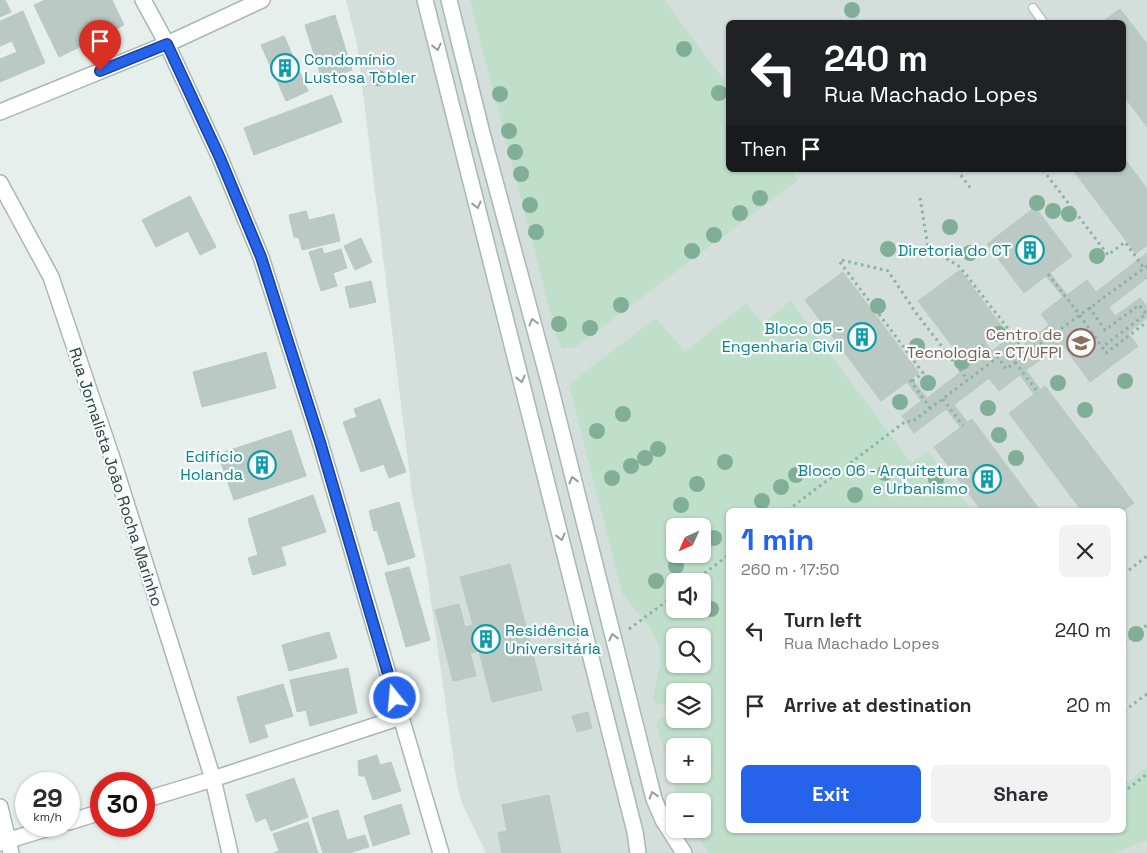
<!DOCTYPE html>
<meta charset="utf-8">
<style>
body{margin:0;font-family:"Space Grotesk",sans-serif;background:#f2f2f3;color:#2b2b33;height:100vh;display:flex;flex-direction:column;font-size:19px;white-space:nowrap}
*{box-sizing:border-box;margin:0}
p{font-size:16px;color:#7c7c81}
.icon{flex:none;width:28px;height:28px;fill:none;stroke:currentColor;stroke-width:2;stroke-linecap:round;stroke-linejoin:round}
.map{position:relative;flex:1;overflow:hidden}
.drawer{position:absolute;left:726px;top:508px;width:400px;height:325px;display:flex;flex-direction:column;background:#fff;border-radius:8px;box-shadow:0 1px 4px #0004}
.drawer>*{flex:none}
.top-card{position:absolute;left:726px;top:20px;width:400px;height:152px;border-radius:8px;box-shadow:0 1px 4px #0004;background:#202124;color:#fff;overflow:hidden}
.needle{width:32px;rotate:225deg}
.controls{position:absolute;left:666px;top:518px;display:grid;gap:10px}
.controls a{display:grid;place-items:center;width:45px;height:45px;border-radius:8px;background:#fff;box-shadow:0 1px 4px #0004;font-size:25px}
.speed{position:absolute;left:15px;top:772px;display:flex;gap:10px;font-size:25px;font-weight:700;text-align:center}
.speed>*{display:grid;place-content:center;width:65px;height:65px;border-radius:50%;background:#fff;box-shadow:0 1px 4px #0004;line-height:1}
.speed small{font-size:12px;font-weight:400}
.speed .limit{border:8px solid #d22;background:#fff;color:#111}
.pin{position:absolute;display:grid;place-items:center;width:42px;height:42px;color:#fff;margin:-51px -21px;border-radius:50% 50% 50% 0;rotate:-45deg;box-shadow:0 0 5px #0007}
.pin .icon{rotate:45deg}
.me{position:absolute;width:55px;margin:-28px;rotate:343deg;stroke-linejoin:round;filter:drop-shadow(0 0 4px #0008)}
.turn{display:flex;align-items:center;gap:18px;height:105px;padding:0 15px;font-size:22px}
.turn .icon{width:65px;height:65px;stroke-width:2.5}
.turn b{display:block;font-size:35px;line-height:42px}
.then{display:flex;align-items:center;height:48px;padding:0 15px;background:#0003;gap:10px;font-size:19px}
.round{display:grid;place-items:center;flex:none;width:52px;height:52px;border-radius:8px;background:#f2f2f3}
.summary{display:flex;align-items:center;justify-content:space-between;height:85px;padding:0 15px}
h1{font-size:30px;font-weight:600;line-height:38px;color:#2563eb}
.button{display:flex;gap:10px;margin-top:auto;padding:10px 15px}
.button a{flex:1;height:58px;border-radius:8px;background:#2563eb;color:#fff;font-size:20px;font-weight:600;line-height:58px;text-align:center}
.button a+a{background:#f2f2f3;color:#2b2b33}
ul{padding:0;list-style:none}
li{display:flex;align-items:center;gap:15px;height:75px;padding:0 15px}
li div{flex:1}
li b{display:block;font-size:19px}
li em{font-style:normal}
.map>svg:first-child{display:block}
</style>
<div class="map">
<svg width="1147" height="853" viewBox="0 0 1147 853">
<rect width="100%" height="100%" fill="#e6efeb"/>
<!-- built -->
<path fill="#d4deda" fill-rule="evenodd" d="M 346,0 L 1147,0 L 1147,853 L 486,853 L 462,803 L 457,784 L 426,567 L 412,494 L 357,44 ZM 729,22 L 1124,22 L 1124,170 L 729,170 ZM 729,510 L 1124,510 L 1124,830 L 729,830 ZM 675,526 L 702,526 L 702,554 L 675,554 ZM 675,581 L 702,581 L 702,609 L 675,609 ZM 675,636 L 702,636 L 702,664 L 675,664 ZM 675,691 L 702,691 L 702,719 L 675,719 ZM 675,746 L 702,746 L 702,774 L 675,774 ZM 675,801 L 702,801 L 702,829 L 675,829 Z"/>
<!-- green -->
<g fill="#bfdfca" fill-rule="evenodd">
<polygon points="470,0 664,0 729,87 729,170 791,170 798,180 577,346 571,348 562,348 557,338"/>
<path d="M 791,301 L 911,463 L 928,451 L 972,510 L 729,510 L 729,830 L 1124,830 L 1124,785 L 1147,767 L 1147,840 L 1114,853 L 709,853 L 692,829 L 702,829 L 702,801 L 679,801 L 656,723 L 661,718 L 670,715 L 666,703 L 659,705 L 653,699 L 660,664 L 660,648 L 651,629 L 622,593 L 569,384 L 656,318 L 685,352 L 746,303 L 763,324 ZM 675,526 L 702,526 L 702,554 L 675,554 ZM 675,581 L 702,581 L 702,609 L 675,609 ZM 675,636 L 702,636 L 702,664 L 675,664 ZM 675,691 L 702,691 L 702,719 L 675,719 ZM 675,746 L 702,746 L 702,774 L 675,774 Z"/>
</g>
<!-- building -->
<g fill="#bbc9c4" stroke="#b8c8c3">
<polygon points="0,0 5,0 11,12 0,17"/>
<polygon points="45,0 112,0 124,25 59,57 34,5"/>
<polygon points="1120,9 1147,44 1147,127 1124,96 1124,22 1102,22"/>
<polygon points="23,11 45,63 0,82 0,59 17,52 12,41 0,46 0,21"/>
<polygon points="335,15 352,70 322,80 305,25"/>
<polygon points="284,36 308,91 286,101 261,45"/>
<polygon points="332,95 342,122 254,155 244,128"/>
<polygon points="1124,158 1147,189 1147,245 1136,254 1073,170 1124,170"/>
<polygon points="1124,168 1147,199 1147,228 1103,170 1124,170"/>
<polygon points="1077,170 1092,170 1110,194 1100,201"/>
<polygon points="190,196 216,247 200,255 188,231 156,247 142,220"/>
<polygon points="1035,207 1072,256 1024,293 987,244"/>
<polygon points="306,211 309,220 334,214 340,241 302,250 299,238 294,237 289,215"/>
<polygon points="361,238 372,262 355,270 344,246"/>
<polygon points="322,248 324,254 341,249 347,268 333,273 337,286 321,291 309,252"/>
<polygon points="1147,253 1147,278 1109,307 1115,316 1140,298 1147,307 1147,318 1128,333 1138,346 1090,382 1062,344 1026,370 1040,389 1034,394 1020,375 999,391 989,378 954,405 968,423 961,428 946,409 914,433 902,416 921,401 907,382 910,380 912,379 927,398 983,355 977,347 985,342 992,351 1012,336 1021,347 1049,325 1041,314 1063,297 1046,276 1050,273 1067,295 1087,280 1096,292"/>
<polygon points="960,270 1003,328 962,359 918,301"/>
<polygon points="843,272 919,373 881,401 805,300"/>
<polygon points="371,281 376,302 350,308 345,287"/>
<polygon points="266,352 276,388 202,407 193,372"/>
<polygon points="1045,386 1134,503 1124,510 1081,510 1009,413"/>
<polygon points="380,399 406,472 389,478 384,464 361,472 343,422 357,417 354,409"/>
<polygon points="972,419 1040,510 981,510 934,447"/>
<polygon points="291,430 306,476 234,500 218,454"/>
<polygon points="313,495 326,532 281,547 286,565 253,575 248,558 258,555 248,519"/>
<polygon points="399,502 415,557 388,565 377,530 374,531 369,511"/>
<polygon points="510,564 542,690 492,702 479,651 470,653 476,676 453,681 435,610 459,604 465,627 473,625 460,577"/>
<polygon points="409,567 430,640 406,647 385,573"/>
<polygon points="329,632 337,658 289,671 282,645"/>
<polygon points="348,668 357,713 310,726 306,710 297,712 290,680"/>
<polygon points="283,684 293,716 264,725 268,737 250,743 237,697"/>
<polygon points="588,712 592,728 577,732 572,716"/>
<polygon points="377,755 380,765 391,762 401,791 373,800 365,776 359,776 358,761"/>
<polygon points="294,778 308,817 271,831 266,818 256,822 246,795"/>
<polygon points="549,795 561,853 502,853 498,833 507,831 502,805"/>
<polygon points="401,804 410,834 373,846 364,816"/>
<polygon points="338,810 347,840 365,835 369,847 349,853 323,853 312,818"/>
<polygon points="308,822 318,853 274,853 279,851 273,834"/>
</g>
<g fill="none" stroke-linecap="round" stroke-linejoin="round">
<defs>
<polyline id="service" points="1033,8 1043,22"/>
<g id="minor">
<polyline points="143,0 167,44 220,158 261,257 320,442 441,853"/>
<polyline points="0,112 167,44 262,0"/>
<polyline points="0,183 51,277 112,458 213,779 144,800"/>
<polyline points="0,807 11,853"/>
<polyline points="69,822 101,812"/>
<polyline points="0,843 55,826"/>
<polyline points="230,853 213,779 401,717"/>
</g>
<g id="secondary">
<polyline points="425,0 635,832 638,853"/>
<polyline points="449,0 482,133 549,382 654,799 663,820 684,853"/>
</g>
</defs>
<!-- service casing -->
<use href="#service" stroke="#a8b7b3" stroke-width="10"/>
<!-- minor casing -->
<use href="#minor" stroke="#a8b7b3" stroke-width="18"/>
<!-- secondary casing -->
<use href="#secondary" stroke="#a4bab4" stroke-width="18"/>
<!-- path -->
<g stroke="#86b2a7" stroke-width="3" stroke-dasharray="2.5 4" stroke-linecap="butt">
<polyline points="957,170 971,189"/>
<polyline points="1043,170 1108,255 1125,242 1144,268"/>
<polyline points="920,198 928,247 960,267 1027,353"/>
<polyline points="842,260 888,271 916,313 968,380"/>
<polyline points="840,262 923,373 911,382"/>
<polyline points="1048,274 1079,314 1106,353 1147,322"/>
<polyline points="1089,307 1105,330 1139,305 1146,314 1102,347"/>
<polyline points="981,345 993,361"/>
<polyline points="1015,362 1037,391"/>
<polyline points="910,380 930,408"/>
<polyline points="943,399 963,426"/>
<polyline points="788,510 906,421 912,422 998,357 1006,369 1147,266"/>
<polyline points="1124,574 1147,556"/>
<polyline points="694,581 729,555"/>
<polyline points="629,629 675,595"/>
<polyline points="1124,643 1147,625"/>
<polyline points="1124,711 1147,694"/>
<polyline points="1124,782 1129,788 1147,774"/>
</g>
<!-- service -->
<use href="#service" stroke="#fff" stroke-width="8"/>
<!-- minor -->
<use href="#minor" stroke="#fff" stroke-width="15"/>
<!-- secondary -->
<use href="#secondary" stroke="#fff" stroke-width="15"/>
</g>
<!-- trees -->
<g fill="#81ae96">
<circle cx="852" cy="10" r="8"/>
<circle cx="684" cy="49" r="8"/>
<circle cx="378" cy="78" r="8"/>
<circle cx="719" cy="93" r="8"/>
<circle cx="500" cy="94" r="8"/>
<circle cx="509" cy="131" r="8"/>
<circle cx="515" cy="152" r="8"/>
<circle cx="521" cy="174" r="8"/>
<circle cx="760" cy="198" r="8"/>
<circle cx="1037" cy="203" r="8"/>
<circle cx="530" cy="205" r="8"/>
<circle cx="1053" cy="211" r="8"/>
<circle cx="740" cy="213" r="8"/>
<circle cx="1069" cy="214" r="8"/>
<circle cx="950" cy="227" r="8"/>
<circle cx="536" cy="232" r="8"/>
<circle cx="714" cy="235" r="8"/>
<circle cx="888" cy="249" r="8"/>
<circle cx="692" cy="251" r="8"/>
<circle cx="970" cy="253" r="8"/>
<circle cx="1097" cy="256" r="8"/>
<circle cx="621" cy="305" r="8"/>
<circle cx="878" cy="306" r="8"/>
<circle cx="559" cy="324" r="8"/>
<circle cx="590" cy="328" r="8"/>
<circle cx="999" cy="334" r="8"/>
<circle cx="917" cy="346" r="8"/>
<circle cx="962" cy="362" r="8"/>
<circle cx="1125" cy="381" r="8"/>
<circle cx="928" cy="383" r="8"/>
<circle cx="1058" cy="383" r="8"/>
<circle cx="900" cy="402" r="8"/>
<circle cx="988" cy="408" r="8"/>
<circle cx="1085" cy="410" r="8"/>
<circle cx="623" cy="414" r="8"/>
<circle cx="597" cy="431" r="8"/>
<circle cx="999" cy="435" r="8"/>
<circle cx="658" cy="449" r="8"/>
<circle cx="645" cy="458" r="8"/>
<circle cx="1016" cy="458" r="8"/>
<circle cx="725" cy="462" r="8"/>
<circle cx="631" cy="466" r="8"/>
<circle cx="885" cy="473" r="8"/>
<circle cx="796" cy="475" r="8"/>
<circle cx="612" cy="478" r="8"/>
<circle cx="936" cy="479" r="8"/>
<circle cx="697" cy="484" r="8"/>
<circle cx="781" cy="487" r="8"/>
<circle cx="855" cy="495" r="8"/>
<circle cx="762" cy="501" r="8"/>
<circle cx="681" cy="505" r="8"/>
<circle cx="714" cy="538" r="8"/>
<circle cx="676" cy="566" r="8"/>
<circle cx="656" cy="581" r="8"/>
<circle cx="711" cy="609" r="8"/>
<circle cx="1136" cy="634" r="8"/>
</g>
<!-- one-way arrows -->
<defs><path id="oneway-chevron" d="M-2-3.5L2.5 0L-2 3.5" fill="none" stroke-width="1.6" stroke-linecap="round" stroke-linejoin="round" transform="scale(1.25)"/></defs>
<g stroke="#92a09d">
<use href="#oneway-chevron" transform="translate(437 47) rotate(76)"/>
<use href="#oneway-chevron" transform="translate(477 205) rotate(76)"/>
<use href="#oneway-chevron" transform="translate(533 322) rotate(-105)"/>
<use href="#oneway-chevron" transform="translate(521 379) rotate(76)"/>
<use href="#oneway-chevron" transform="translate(573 480) rotate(-104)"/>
<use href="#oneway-chevron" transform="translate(561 537) rotate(76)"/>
<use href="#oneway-chevron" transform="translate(613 637) rotate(-104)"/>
<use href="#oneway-chevron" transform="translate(653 795) rotate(-107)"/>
</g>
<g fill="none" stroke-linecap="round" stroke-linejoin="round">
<defs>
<polyline id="route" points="100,71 167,44 220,158 261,257 320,442 395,698"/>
</defs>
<!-- route casing -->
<use href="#route" stroke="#184099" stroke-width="12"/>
<!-- route -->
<use href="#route" stroke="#2563eb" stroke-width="9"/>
</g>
<!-- icons -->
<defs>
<symbol id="building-ring" viewBox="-11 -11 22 22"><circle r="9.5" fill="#f6fbf9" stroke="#0f9aa8" stroke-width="1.5"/><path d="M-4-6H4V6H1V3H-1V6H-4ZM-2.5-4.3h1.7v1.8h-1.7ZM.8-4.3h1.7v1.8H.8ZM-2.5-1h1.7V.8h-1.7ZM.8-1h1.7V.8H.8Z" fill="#0f9aa8"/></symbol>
<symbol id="university-ring" viewBox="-11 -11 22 22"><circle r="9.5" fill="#f6fbf9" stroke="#8d6e63" stroke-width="1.5"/><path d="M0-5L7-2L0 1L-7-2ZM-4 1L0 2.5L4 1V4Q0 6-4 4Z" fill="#8d6e63"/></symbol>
</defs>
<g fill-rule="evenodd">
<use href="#building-ring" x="269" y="52" width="32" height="32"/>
<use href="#building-ring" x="1014" y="234" width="32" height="32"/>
<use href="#building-ring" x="846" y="321" width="32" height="32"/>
<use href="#university-ring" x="1065" y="327" width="32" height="32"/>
<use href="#building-ring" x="246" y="449" width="32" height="32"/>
<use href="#building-ring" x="971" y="463" width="32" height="32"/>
<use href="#building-ring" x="470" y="623" width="32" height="32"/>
</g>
<g text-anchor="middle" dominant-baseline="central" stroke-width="4.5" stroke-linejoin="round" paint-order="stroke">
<!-- culture labels -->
<g font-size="16" fill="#0d838f" stroke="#f6fbf9" text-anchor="end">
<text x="304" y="59" text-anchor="start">Condomínio<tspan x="304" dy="18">Lustosa Tobler</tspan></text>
<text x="1011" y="250">Diretoria do CT</text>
<text x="843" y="328">Bloco 05 -<tspan x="843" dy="18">Engenharia Civil</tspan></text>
<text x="243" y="456">Edifício<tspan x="243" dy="18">Holanda</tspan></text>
<text x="968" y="470">Bloco 06 - Arquitetura<tspan x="968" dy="18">e Urbanismo</tspan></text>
<text x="505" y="630" text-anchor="start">Residência<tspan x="505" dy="18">Universitária</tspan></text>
</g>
<!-- education labels -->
<g font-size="16" fill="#785e54" stroke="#f6fbf9" text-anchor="end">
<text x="1062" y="334">Centro de<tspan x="1062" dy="18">Tecnologia - CT/UFPI</tspan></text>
</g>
<!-- street labels -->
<g font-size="16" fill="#24413b" stroke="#f6fbf9">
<text transform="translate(116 477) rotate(72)">Rua Jornalista João Rocha Marinho</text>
</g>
</g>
</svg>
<div class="controls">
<a><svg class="needle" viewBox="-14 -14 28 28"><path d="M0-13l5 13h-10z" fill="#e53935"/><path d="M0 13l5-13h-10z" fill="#7c7c81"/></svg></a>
<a><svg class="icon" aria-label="sound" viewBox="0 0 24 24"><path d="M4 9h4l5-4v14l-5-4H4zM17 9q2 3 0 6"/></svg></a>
<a><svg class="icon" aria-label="search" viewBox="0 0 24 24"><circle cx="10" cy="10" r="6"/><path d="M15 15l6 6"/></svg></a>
<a><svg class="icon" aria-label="layers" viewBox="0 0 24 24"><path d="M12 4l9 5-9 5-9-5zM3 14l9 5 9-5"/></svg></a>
<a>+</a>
<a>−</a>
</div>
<div class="speed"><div>29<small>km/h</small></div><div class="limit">30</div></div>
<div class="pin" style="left:100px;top:71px;background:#d93025"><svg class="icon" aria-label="arrive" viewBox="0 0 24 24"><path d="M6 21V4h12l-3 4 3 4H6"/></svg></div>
<svg class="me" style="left:395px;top:698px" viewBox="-20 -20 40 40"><circle r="17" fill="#2563eb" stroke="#fff" stroke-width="3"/><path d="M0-11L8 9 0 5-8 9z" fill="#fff"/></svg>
<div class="top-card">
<div class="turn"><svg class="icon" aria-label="left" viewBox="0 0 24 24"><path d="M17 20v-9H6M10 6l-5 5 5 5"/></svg><div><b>240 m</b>Rua Machado Lopes</div></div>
<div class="then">Then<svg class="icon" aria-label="arrive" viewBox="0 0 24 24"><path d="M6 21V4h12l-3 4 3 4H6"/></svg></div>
</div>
<section class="drawer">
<div class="summary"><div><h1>1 min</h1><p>260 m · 17:50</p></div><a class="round"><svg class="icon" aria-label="close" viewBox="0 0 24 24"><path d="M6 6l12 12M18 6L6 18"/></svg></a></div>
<ul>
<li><svg class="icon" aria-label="left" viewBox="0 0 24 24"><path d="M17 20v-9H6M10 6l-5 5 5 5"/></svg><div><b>Turn left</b><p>Rua Machado Lopes</p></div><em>240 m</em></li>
<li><svg class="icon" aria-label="arrive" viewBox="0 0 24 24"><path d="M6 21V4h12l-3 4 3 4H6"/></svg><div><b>Arrive at destination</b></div><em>20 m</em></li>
</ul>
<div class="button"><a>Exit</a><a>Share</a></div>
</section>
</div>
